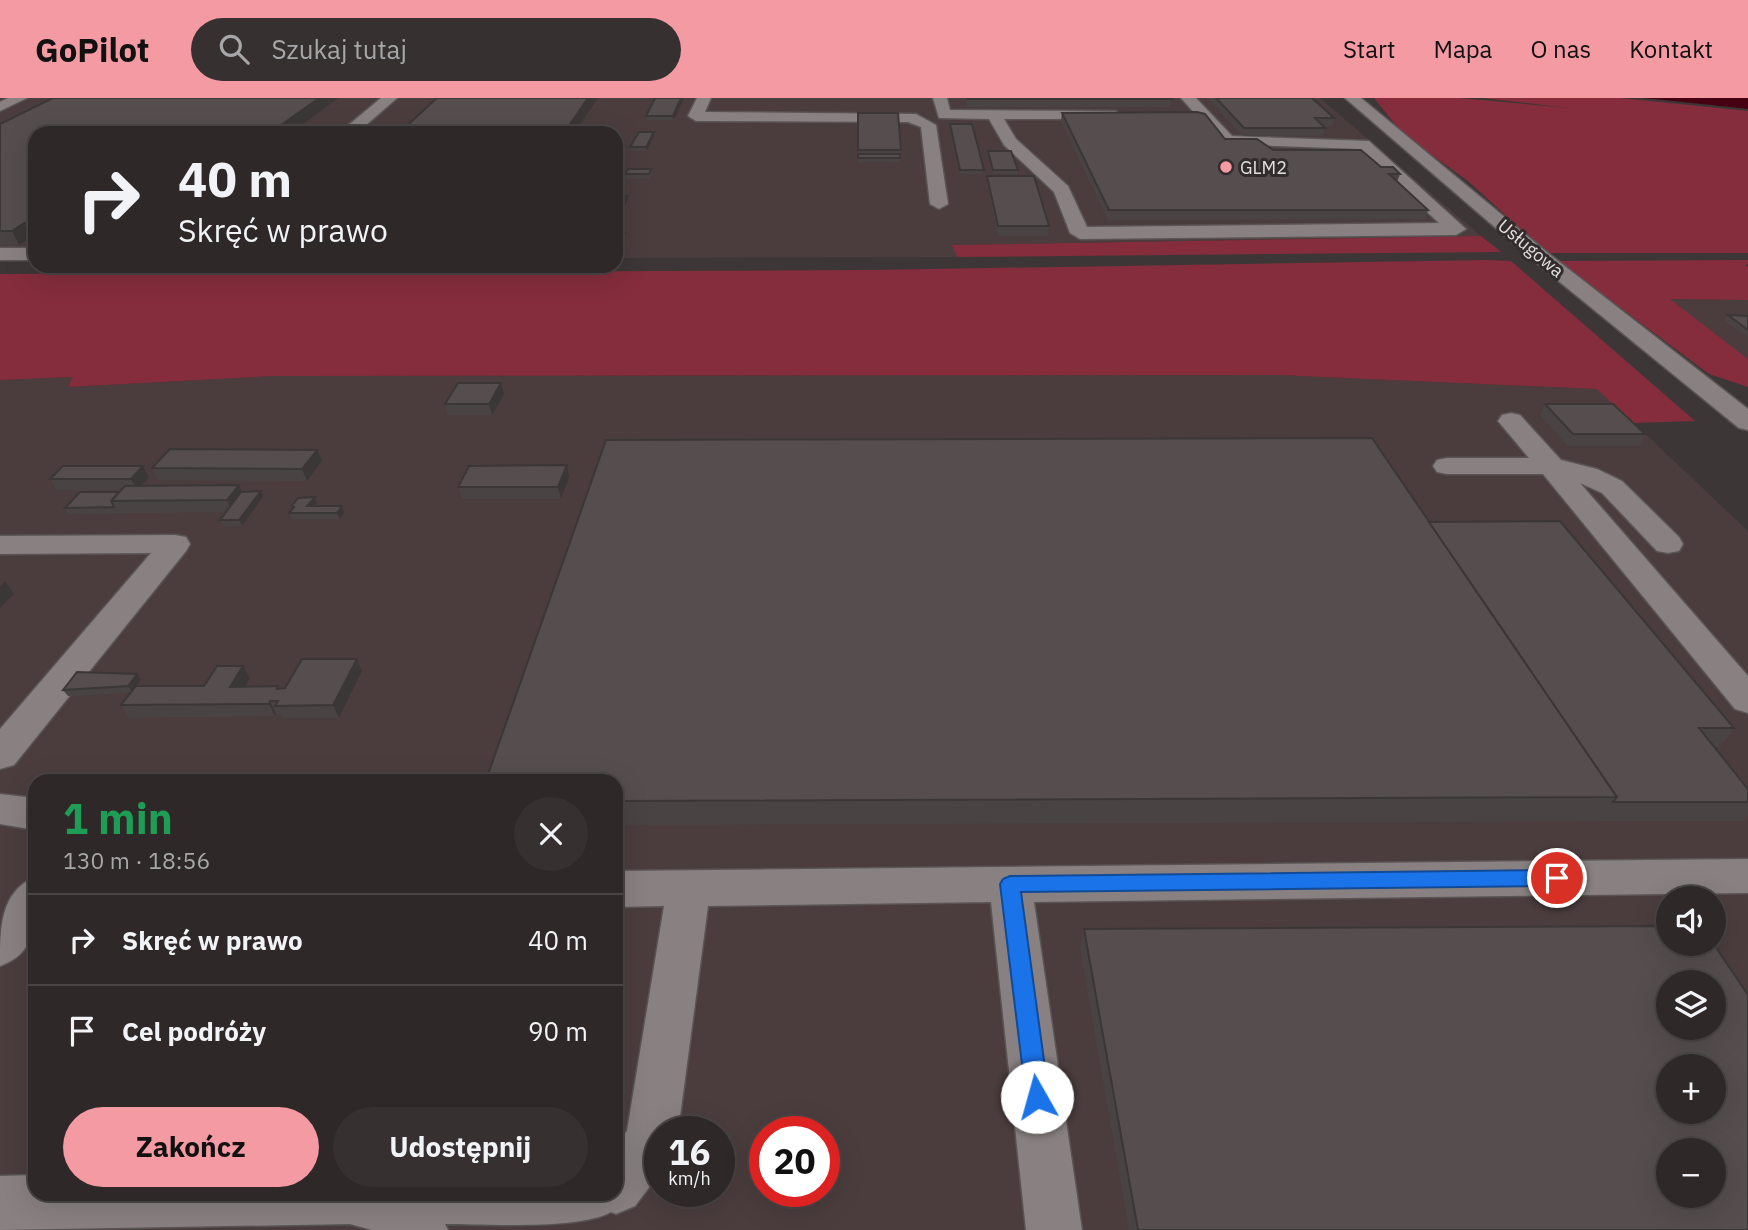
<!DOCTYPE html>
<html lang="pl">
<meta charset="utf-8">
<style>
body{margin:0;font-family:"IBM Plex Sans",sans-serif;background:#363030;color:#f1f3f6;height:100vh;display:flex;flex-direction:column;font-size:26px;white-space:nowrap}
*{box-sizing:border-box;margin:0}
p{font-size:23px;color:#a7a6a8}
.icon{flex:none;width:38px;height:38px;fill:none;stroke:currentColor;stroke-width:2;stroke-linecap:round;stroke-linejoin:round}
.map{position:relative;flex:1;overflow:hidden}
.details{position:absolute;left:28px;top:676px;width:595px;height:427px;display:flex;flex-direction:column;background:#2e2828;border-radius:21px;box-shadow:0 7px 28px #0002,0 0 0 2px #494445}
.details>*{flex:none}
.guide{position:absolute;left:28px;top:28px;width:595px;height:147px;border-radius:21px;box-shadow:0 7px 28px #0002,0 0 0 2px #494445;background:#2e2828;color:#f1f3f6;overflow:hidden}
.tools{position:absolute;left:1656px;top:788px;display:grid;gap:14px}
.tools a{display:grid;place-items:center;width:70px;height:70px;border-radius:50%;background:#2e2828;box-shadow:0 7px 28px #0002,0 0 0 2px #494445;font-size:35px}
.speed{position:absolute;left:644px;top:1018px;display:flex;gap:14px;font-size:35px;font-weight:700;text-align:center}
.speed>*{display:grid;place-content:center;width:91px;height:91px;border-radius:50%;background:#2e2828;box-shadow:0 7px 28px #0002,0 0 0 2px #494445;line-height:1}
.speed small{font-size:18px;font-weight:400}
.speed .limit{border:10px solid #d22;background:#fff;color:#111}
.pin{position:absolute;display:grid;place-items:center;width:60px;height:60px;color:#fff;margin:-30px;border:4px solid #fff;border-radius:50%;box-shadow:0 2px 7px #0007}
.me{position:absolute;width:77px;margin:-38px;rotate:353deg;stroke-linejoin:round;filter:drop-shadow(0 0 5px #0008)}
.turn{display:flex;align-items:center;gap:24px;height:147px;padding:0 35px;font-size:32px}
.turn .icon{width:91px;height:91px;stroke-width:2.5}
.turn b{display:block;font-size:49px;line-height:60px}
.round{display:grid;place-items:center;flex:none;width:74px;height:74px;border-radius:37px;background:#363030}
.headline{display:flex;align-items:center;justify-content:space-between;height:119px;padding:0 35px}
h1{font-size:42px;font-weight:700;line-height:52px;color:#1e9e55}
.cta{display:flex;gap:14px;margin-top:auto;padding:14px 35px}
.cta a{flex:1;height:80px;border-radius:42px;background:#f49aa3;color:#111;font-size:28px;font-weight:700;line-height:80px;text-align:center}
.cta a+a{background:#363030;color:#f1f3f6}
ul{padding:0;list-style:none}
li{display:flex;align-items:center;gap:21px;height:91px;padding:0 35px;border-top:2px solid #494445}
li div{flex:1}
li b{display:block;font-size:26px}
li em{font-style:normal}
header{display:flex;align-items:center;gap:42px;box-sizing:border-box;height:98px;padding:0 35px;background:#f49aa3;color:#111}
header strong{font-size:33px}
nav{display:flex;gap:38px;margin-inline-start:auto;font-size:24px}
.search{width:490px;height:63px;background:#363030;display:flex;align-items:center;gap:18px;box-sizing:border-box;padding:0 24px;border-radius:38px;color:#a7a6a8;font-size:26px}
.map>svg:first-child{display:block}
</style>
<header>
<strong>GoPilot</strong>
<div class="search"><svg class="icon" aria-label="search" viewBox="0 0 24 24"><circle cx="10" cy="10" r="6"/><path d="M15 15l6 6"/></svg>Szukaj tutaj</div>
<nav><a>Start</a><a>Mapa</a><a>O nas</a><a>Kontakt</a></nav>
</header>
<div class="map">
<svg width="1748" height="1132" viewBox="0 0 1748 1132">
<rect width="100%" height="100%" fill="#3d3636"/>
<!-- built -->
<g fill="#4b3d3e" fill-rule="evenodd">
<polygon points="0,0 1320,0 1481,138 953,147 957,159 616,160 616,35 35,35 35,162 0,162"/>
<polygon points="1669,201 1748,202 1748,261"/>
<path d="M 1278,277 L 1598,291 L 1748,433 L 1748,1132 L 0,1132 L 0,282 L 74,279 L 68,289 L 273,278 ZM 35,682 L 616,682 L 616,1096 L 35,1096 ZM 1668,800 L 1713,800 L 1713,845 L 1668,845 ZM 1668,884 L 1713,884 L 1713,929 L 1668,929 ZM 1668,968 L 1713,968 L 1713,1013 L 1668,1013 ZM 660,1034 L 719,1034 L 719,1094 L 660,1094 ZM 765,1034 L 824,1034 L 824,1094 L 765,1094 ZM 1668,1052 L 1713,1052 L 1713,1097 L 1668,1097 Z"/>
</g>
<!-- green -->
<g fill="#852d3c">
<polygon points="1374,0 1459,0 1569,10 1483,0 1620,0 1748,13 1748,155 1547,155 1468,83 1403,36"/>
<polygon points="1481,138 1501,154 957,159 952,147"/>
<polygon points="1487,162 1511,163 1695,323 1633,325 1597,291 1278,277 273,278 68,289 73,279 0,282 0,176 870,172"/>
<polygon points="1748,162 1748,166 1745,167 1748,169 1748,202 1670,201 1748,261 1748,289 1709,276 1558,163"/>
</g>
<!-- water -->
<polygon fill="#450113" points="1642,0 1748,0 1748,11 1654,1"/>
<g fill="none" stroke-linecap="round" stroke-linejoin="round">
<defs>
<g id="minor">
<polygon points="8,0 27,0 0,13 0,4"/>
<polygon points="381,0 397,0 357,35 339,35"/>
<polygon points="697,0 711,0 705,14 916,16 936,27 948,106 939,111 930,106 921,29 908,24 696,23 688,18"/>
<polygon points="933,0 947,0 950,12 1116,13 1119,16 1116,19 1111,21 1004,21 1016,41 1068,88 1087,129 1439,125 1359,51 1222,46 1181,0 1196,0 1232,38 1369,43 1466,131 1456,137 1080,141 1070,135 1054,94 1004,47 989,21 939,20"/>
<polygon points="1345,0 1361,0 1548,155 1748,311 1748,332 1739,330 1534,163"/>
<rect x="0" y="150" width="35" height="12"/>
<polygon points="1511,315 1520,317 1561,362 1597,371 1622,383 1679,439 1683,446 1679,453 1668,455 1657,453 1602,395 1580,385 1748,578 1748,615 1735,611 1543,376 1447,376 1437,374 1433,368 1437,362 1447,360 1529,360 1498,323 1502,317"/>
<polygon points="175,437 186,439 190,446 186,453 14,667 0,671 0,631 151,455 0,456 0,438"/>
<polygon points="0,696 35,700 35,732 0,726"/>
<path d="M 1748,761 L 1748,795 L 1034,804 L 1082,1132 L 1026,1132 L 991,804 L 708,808 L 678,1034 L 660,1034 L 660,1075 L 635,1108 L 616,1116 L 611,1114 C 580,1132 486,1126 445,1126 L 448,1132 L 372,1132 L 350,1126 L 0,1132 L 0,1078 L 35,1077 L 35,1096 L 616,1096 L 616,1046 L 627,1033 L 664,808 L 616,809 L 616,773 Z"/>
<path d="M 35,779 C 35,816 42,853 0,868 C 0,830 0,794 35,779 Z"/>
</g>
</defs>
<!-- minor casing -->
<use href="#minor" stroke="#5a5454" stroke-width="3"/>
<!-- minor -->
<use href="#minor" fill="#898181" fill-rule="evenodd"/>
</g>
<!-- wall -->
<g fill="#4a4343">
<polygon points="684,0 674,22 646,22 646,18"/>
<polygon points="965,0 1171,0 1172,1 1170,9 967,9"/>
<polygon points="1208,0 1312,0 1334,20 1332,28 1323,28 1325,30 1323,38 1243,38"/>
<polygon points="858,15 901,52 900,64 858,65"/>
<polygon points="1062,15 1225,41 1273,52 1381,69 1400,76 1397,84 1428,112 1425,121 1108,122 1061,23"/>
<polygon points="0,26 35,35 35,139 32,139 19,147 0,147"/>
<polygon points="950,26 984,72 983,76 960,76 950,30"/>
<polygon points="654,34 654,38 647,53 631,53 630,49"/>
<polygon points="988,53 1018,72 1017,76 993,76 988,57"/>
<polygon points="652,75 649,81 626,81 625,76"/>
<polygon points="987,78 1049,128 1048,138 998,138 987,87"/>
<polygon points="616,135 625,135 625,140 622,146 616,147"/>
<polygon points="1728,217 1748,218 1748,239 1725,223"/>
<polygon points="501,285 504,296 492,317 448,317 445,306"/>
<polygon points="1545,306 1645,336 1639,348 1568,348 1540,317"/>
<polygon points="322,363 307,383 158,382 152,370"/>
<polygon points="569,379 561,401 462,401 458,389"/>
<polygon points="149,380 142,388 239,387 243,394 261,393 263,399 242,428 223,428 220,422 226,414 68,416 65,410 121,392 57,393 50,381"/>
<polygon points="315,399 317,405 315,408 344,414 340,421 292,421 289,415 293,410 292,408"/>
<polygon points="1429,424 1734,630 1720,649 1714,649 1748,691 1748,717 1743,723 616,727 616,682"/>
<polygon points="243,568 250,580 245,589 279,590 285,590 362,573 339,620 282,620 279,616 276,616 275,618 129,620 121,607 131,595 68,598 63,592 137,576 141,582 137,588 204,588"/>
<polygon points="1084,831 1748,1132 1129,1132 1080,850"/>
</g>
<!-- shaded-wall -->
<g fill="#3c3737">
<polygon points="319,0 338,0 291,35 270,35"/>
<polygon points="588,0 598,0 574,35 564,35"/>
<polygon points="681,0 684,0 674,22 673,18"/>
<polygon points="654,34 654,38 647,53 646,49"/>
<polygon points="627,98 628,102 618,120 618,115"/>
<polygon points="24,125 32,139 19,147 12,133"/>
<polygon points="625,135 625,140 622,146 622,142"/>
<polygon points="501,285 504,296 492,317 489,306"/>
<polygon points="317,352 322,363 307,383 302,371"/>
<polygon points="567,367 569,379 561,401 558,389"/>
<polygon points="143,368 149,380 137,392 131,381"/>
<polygon points="239,387 245,399 233,414 227,402"/>
<polygon points="261,393 263,399 242,428 239,422"/>
<polygon points="315,399 317,405 310,414 307,408"/>
<polygon points="342,408 344,414 340,421 337,415"/>
<polygon points="5,483 14,496 0,510 0,489"/>
<polygon points="357,561 362,573 339,620 333,607"/>
<polygon points="243,568 250,580 237,602 230,589"/>
<polygon points="137,576 141,582 132,594 128,588"/>
<polygon points="270,603 276,616 275,618 269,606"/>
</g>
<!-- building -->
<g fill="#564e4e" stroke="#3c3737" stroke-width="2" fill-rule="evenodd">
<polygon points="53,0 319,0 270,35 35,35 35,125 24,125 12,133 0,133 0,26"/>
<polygon points="437,0 588,0 564,35 399,35"/>
<polygon points="655,0 681,0 673,18 646,18"/>
<polygon points="967,0 1171,0 1172,1 968,1"/>
<polygon points="1216,0 1312,0 1334,20 1315,20 1325,30 1244,30"/>
<polygon points="1197,14 1205,16 1225,41 1257,41 1273,52 1361,52 1381,69 1393,69 1400,76 1389,76 1428,112 1109,112 1062,15"/>
<polygon points="858,15 898,15 901,52 858,52"/>
<polygon points="950,26 972,26 984,72 960,72"/>
<polygon points="639,34 654,34 646,49 630,49"/>
<polygon points="988,53 1011,53 1018,72 993,72"/>
<rect x="858" y="56" width="42" height="4"/>
<polygon points="628,71 651,71 649,76 625,76"/>
<polygon points="987,78 1034,78 1049,128 998,128"/>
<polygon points="616,97 627,98 618,115 616,115"/>
<polygon points="616,135 625,135 622,142 616,142"/>
<polygon points="1728,217 1748,218 1748,232"/>
<polygon points="458,285 501,285 489,306 445,306"/>
<polygon points="1545,306 1613,306 1645,336 1573,336"/>
<polygon points="1372,340 1617,699 616,703 616,682 486,682 606,342"/>
<polygon points="170,351 317,352 302,371 152,370"/>
<polygon points="567,367 558,389 458,389 469,368"/>
<polygon points="63,368 143,368 131,381 50,381"/>
<polygon points="239,387 227,402 111,403 125,388"/>
<polygon points="261,393 239,422 220,422 241,394"/>
<polygon points="80,394 119,394 111,403 114,409 65,410"/>
<polygon points="315,399 307,408 342,408 337,415 289,415 294,409 292,408 298,400"/>
<polygon points="1560,423 1734,630 1699,630 1748,691 1748,704 1613,704 1617,699 1429,424"/>
<polygon points="302,561 357,561 333,607 275,608 278,603 270,603 269,606 121,607 136,588 204,588 217,568 243,568 230,589 278,588 277,591 285,590"/>
<polygon points="77,574 137,576 128,588 63,592"/>
<path d="M 1668,828 L 1668,845 L 1713,845 L 1748,897 L 1748,1132 L 1138,1132 L 1084,831 ZM 1668,884 L 1713,884 L 1713,929 L 1668,929 ZM 1668,968 L 1713,968 L 1713,1013 L 1668,1013 ZM 1668,1052 L 1713,1052 L 1713,1097 L 1668,1097 Z"/>
</g>
<!-- route -->
<polygon fill="#1a73e8" stroke="#114b97" stroke-width="2" points="1557,772 1564,774 1566,780 1564,785 1557,788 1021,794 1049,999 1046,1007 1037,1010 1029,1007 1026,999 1000,786 1003,781 1010,778"/>
<!-- markers -->
<circle fill="#f49aa3" stroke="#332c2c" stroke-width="2.5" cx="1226" cy="69" r="7"/>
<g text-anchor="middle" dominant-baseline="central" stroke-width="6" stroke-linejoin="round" paint-order="stroke">
<!-- far-poi labels -->
<g font-size="18" fill="#e4e0e0" stroke="#332c2c" text-anchor="start">
<text x="1240" y="69">GLM2</text>
</g>
<!-- far-street labels -->
<g font-size="18" fill="#e4e0e0" stroke="#332c2c">
<text transform="translate(1531 150) rotate(40)">Usługowa</text>
</g>
</g>
</svg>
<div class="tools">
<a><svg class="icon" aria-label="sound" viewBox="0 0 24 24"><path d="M4 9h4l5-4v14l-5-4H4zM17 9q2 3 0 6"/></svg></a>
<a><svg class="icon" aria-label="layers" viewBox="0 0 24 24"><path d="M12 4l9 5-9 5-9-5zM3 14l9 5 9-5"/></svg></a>
<a>+</a>
<a>−</a>
</div>
<div class="speed"><div>16<small>km/h</small></div><div class="limit">20</div></div>
<div class="pin" style="left:1557px;top:780px;background:#d93025"><svg class="icon" aria-label="arrive" viewBox="0 0 24 24"><path d="M6 21V4h12l-3 4 3 4H6"/></svg></div>
<svg class="me" style="left:1037px;top:999px" viewBox="-20 -20 40 40"><circle r="19" fill="#fff"/><path d="M0-13L10 11 0 6-10 11z" fill="#1a73e8"/></svg>
<div class="guide">
<div class="turn"><svg class="icon" aria-label="right" viewBox="0 0 24 24"><path d="M7 20v-9h11M14 6l5 5-5 5"/></svg><div><b>40 m</b>Skręć w prawo</div></div>
</div>
<section class="details">
<div class="headline"><div><h1>1 min</h1><p>130 m · 18:56</p></div><a class="round"><svg class="icon" aria-label="close" viewBox="0 0 24 24"><path d="M6 6l12 12M18 6L6 18"/></svg></a></div>
<ul>
<li><svg class="icon" aria-label="right" viewBox="0 0 24 24"><path d="M7 20v-9h11M14 6l5 5-5 5"/></svg><div><b>Skręć w prawo</b></div><em>40 m</em></li>
<li><svg class="icon" aria-label="arrive" viewBox="0 0 24 24"><path d="M6 21V4h12l-3 4 3 4H6"/></svg><div><b>Cel podróży</b></div><em>90 m</em></li>
</ul>
<div class="cta"><a>Zakończ</a><a>Udostępnij</a></div>
</section>
</div>
